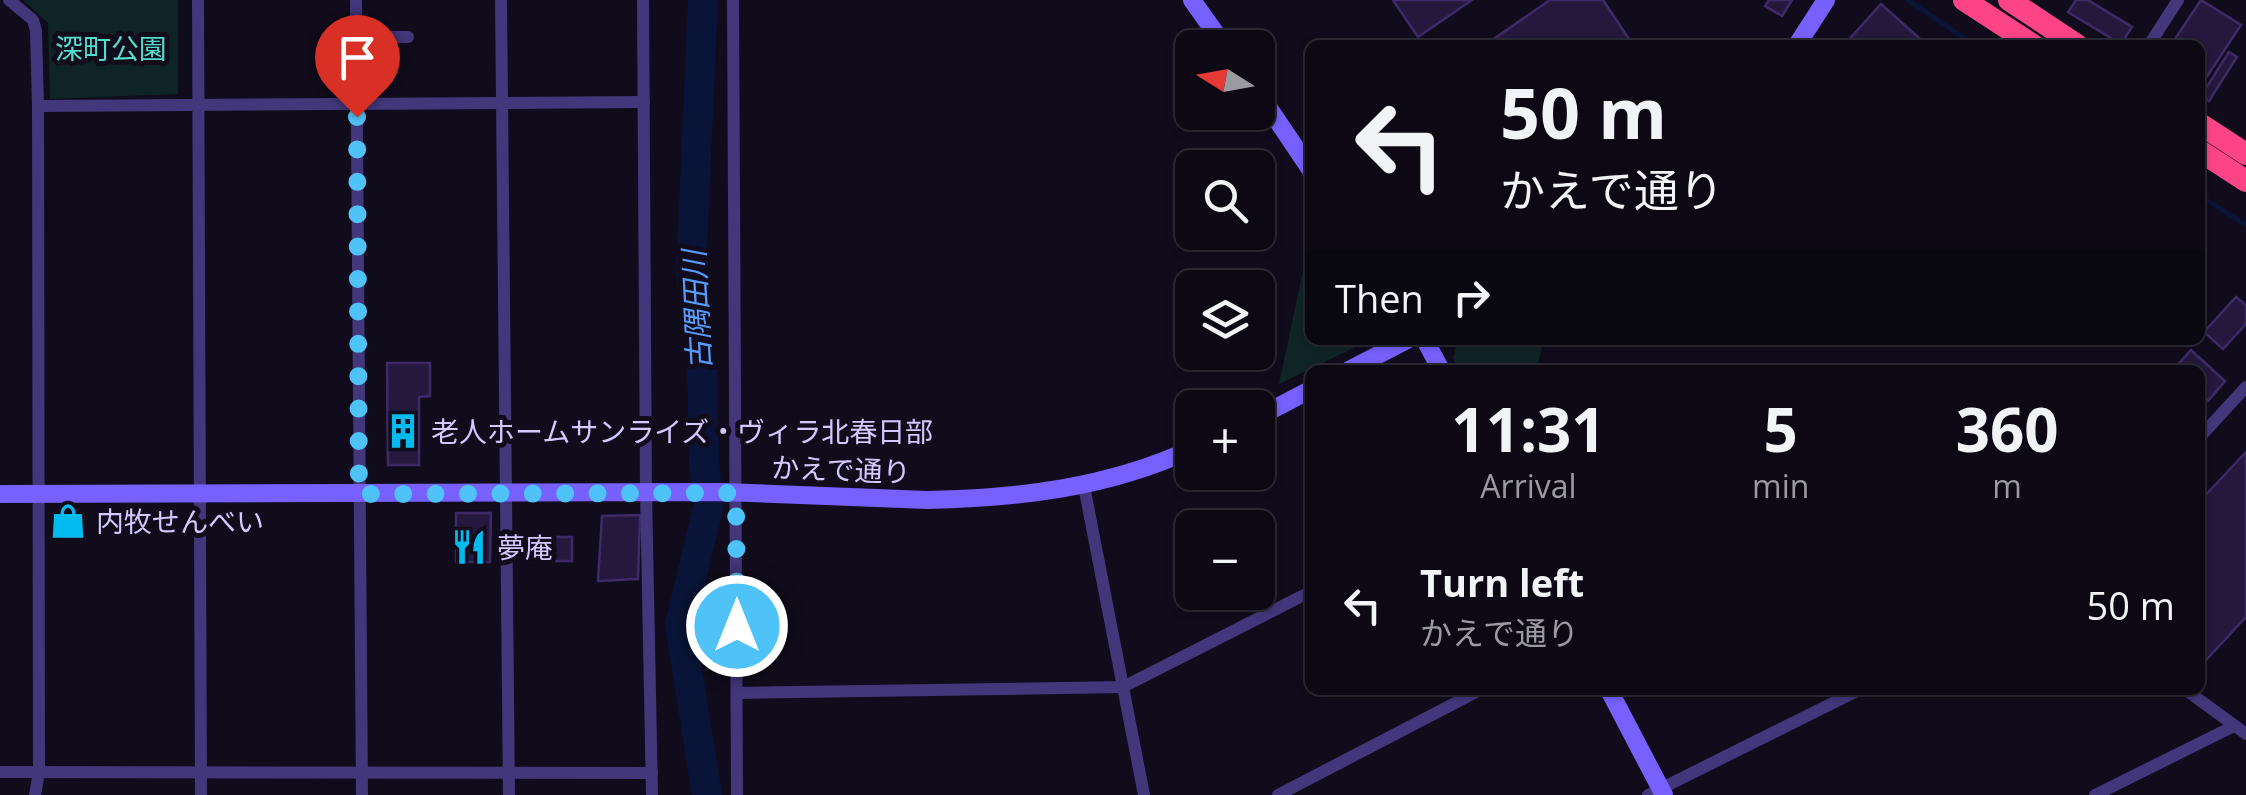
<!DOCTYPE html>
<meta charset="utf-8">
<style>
body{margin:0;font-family:"Open Sans","Noto Sans JP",sans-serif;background:#15121e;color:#f1f3f6;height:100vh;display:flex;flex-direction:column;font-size:38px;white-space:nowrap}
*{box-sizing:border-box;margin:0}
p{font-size:32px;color:#9a9aa0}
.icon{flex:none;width:55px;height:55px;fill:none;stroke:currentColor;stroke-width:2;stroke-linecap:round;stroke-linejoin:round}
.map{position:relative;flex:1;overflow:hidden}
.drawer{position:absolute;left:1305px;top:365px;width:900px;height:330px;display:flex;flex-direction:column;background:#0c0915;border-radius:15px;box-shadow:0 2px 8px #0004,0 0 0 2px #2c2a34}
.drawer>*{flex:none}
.guide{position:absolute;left:1305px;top:40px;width:900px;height:305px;border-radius:15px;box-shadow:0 2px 8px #0004,0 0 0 2px #2c2a34;background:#0c0915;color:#f1f3f6;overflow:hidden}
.needle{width:65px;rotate:281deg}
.controls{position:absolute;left:1175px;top:30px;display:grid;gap:20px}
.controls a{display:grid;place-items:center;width:100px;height:100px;border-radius:15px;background:#0c0915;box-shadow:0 2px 8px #0004,0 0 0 2px #2c2a34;font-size:50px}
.pin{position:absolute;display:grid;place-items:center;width:85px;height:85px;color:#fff;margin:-102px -42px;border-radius:50% 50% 50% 0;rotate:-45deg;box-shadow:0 0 10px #0007}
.pin .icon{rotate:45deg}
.me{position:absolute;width:110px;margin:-55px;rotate:0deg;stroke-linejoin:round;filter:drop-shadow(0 0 8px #0008)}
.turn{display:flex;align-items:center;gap:35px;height:210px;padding:0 30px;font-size:45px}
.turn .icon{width:130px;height:130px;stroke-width:2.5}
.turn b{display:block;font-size:70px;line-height:85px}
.then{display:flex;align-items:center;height:95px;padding:0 30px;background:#0003;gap:20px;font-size:38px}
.eta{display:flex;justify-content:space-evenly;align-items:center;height:170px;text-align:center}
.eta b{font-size:60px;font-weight:700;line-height:70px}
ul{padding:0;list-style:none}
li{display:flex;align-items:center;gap:30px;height:140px;padding:0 30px}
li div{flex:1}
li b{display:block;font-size:38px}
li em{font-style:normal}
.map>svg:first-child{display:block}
</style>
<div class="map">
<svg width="2246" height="795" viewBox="0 0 2246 795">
<rect width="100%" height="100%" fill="#100c1c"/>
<!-- green -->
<g fill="#0f2426">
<polygon points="23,0 178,0 178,94 50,99 48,23"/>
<polygon points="1310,238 1310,340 1370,340 1279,384"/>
<polygon points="1458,340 1544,340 1536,370 1459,370 1453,358"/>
</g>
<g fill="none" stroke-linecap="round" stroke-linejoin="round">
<!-- stream -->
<g stroke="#091438" stroke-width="5">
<polyline points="1908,0 1974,45"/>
<polyline points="2200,196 2246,225"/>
</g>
<!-- river -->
<polyline stroke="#091438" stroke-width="30" points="703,0 691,273 702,371 704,463 709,504 680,625 707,795"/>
</g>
<!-- building -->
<g fill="#24183d" stroke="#3e2a69" stroke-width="2.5">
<polygon points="1393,0 1472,0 1418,37"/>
<polygon points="1550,0 1603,0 1633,45 1485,45"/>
<polygon points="1769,0 1792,0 1782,16 1765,6"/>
<polygon points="2076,0 2088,0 2132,27 2121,44 2068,12"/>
<polygon points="2201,0 2241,25 2200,87 2200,45 2171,45"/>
<polygon points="1881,4 1927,45 1844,45"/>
<polygon points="2229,52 2237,57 2209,101 2201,96"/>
<polygon points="2236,297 2246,305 2246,324 2223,349 2204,332"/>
<polygon points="2191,350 2225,381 2208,401 2200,393 2200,370 2174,369"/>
<polygon points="387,363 430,363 430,396 419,397 419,465 388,465"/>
<polygon points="2246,452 2246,617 2207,659 2200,652 2200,501"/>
<polygon points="456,513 491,513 490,562 456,562"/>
<polygon points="640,515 638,579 598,581 602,516"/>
<polygon points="82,516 82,525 54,526 53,518"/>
<rect x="528" y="537" width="44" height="24"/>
</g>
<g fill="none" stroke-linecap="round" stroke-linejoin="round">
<!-- street -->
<g stroke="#42377b" stroke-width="12">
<polyline points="9,0 33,20 36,31 38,106 39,772 35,795"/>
<polyline points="198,0 201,795"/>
<polyline points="356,0 362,795"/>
<polyline points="501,0 509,795"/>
<polyline points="643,0 646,492 652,795"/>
<polyline points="733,0 737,795"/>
<polyline points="356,37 408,37"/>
<polyline points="2149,45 2178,0"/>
<polyline points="38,106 644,102"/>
<polyline points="2200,437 2246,387"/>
<polyline points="1084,486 1144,795"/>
<polyline points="2186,690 2246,734"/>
<polyline points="737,693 1123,687 1310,592"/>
<polyline points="0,772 652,773"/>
<polyline points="1278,795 1480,690"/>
<polyline points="1648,795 1859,690"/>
<polyline points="2095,795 2234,726"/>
</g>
<!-- secondary -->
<g stroke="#7760fd" stroke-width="18">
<polyline points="1192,0 1226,48"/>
<polyline points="1797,45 1826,0"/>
<polyline points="1258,92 1310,169"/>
<polyline points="1425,340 1441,370"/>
<polyline points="1349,370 1407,340"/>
<polyline points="1258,417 1310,390"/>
<path d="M 0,494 L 723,492 L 927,500 C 1019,498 1107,488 1192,449"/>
<polyline points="1609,690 1664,795"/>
</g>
<!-- highway -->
<g stroke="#fc4486" stroke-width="22">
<polyline points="1964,0 2033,45"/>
<polyline points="2009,0 2077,45"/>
<polyline points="2200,124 2246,154"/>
<polyline points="2200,151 2246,181"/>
</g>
</g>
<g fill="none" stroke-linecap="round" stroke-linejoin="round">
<!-- route -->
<polyline stroke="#4fc3f7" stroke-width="18" stroke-dasharray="0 32.4" points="357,117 359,494 736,493 737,626"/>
</g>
<!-- icons -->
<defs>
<symbol id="building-bare" viewBox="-9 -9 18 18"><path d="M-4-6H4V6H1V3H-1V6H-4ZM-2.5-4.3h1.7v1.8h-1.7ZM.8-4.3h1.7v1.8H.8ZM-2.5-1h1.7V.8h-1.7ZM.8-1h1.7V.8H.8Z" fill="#03bbef" stroke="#100c1c" stroke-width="2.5" paint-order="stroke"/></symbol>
<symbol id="shop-bare" viewBox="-9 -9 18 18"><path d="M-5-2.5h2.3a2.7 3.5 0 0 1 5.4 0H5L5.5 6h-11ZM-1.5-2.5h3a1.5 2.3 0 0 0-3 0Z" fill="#03bbef" stroke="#100c1c" stroke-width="2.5" paint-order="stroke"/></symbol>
<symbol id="restaurant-bare" viewBox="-9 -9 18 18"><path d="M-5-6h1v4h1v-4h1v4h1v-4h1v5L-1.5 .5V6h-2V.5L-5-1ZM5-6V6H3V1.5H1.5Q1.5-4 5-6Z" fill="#03bbef" stroke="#100c1c" stroke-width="2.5" paint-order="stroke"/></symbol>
</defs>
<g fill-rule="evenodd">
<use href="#building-bare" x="378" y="406" width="50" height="50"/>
<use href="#shop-bare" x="43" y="496" width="50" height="50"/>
<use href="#restaurant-bare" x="444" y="522" width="50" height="50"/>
</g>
<g text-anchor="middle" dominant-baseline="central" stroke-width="10" stroke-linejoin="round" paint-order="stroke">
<!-- park labels -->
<g font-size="28" fill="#56dccb" stroke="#100c1c">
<text x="111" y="48">深町公園</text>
</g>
<!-- poi labels -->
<g font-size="28" fill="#d4c8fe" stroke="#100c1c" text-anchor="start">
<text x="431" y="431">老人ホームサンライズ・ヴィラ北春日部</text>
<text x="96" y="521">内牧せんべい</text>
<text x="497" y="547">夢庵</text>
</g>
<!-- street labels -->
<g font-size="28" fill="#d4c8fe" stroke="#100c1c">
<text transform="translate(841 469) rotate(2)">かえで通り</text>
</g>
<!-- water labels -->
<g font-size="30" font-style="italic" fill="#579cfd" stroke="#100c1c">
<text transform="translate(696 310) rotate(-93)">古隅田川</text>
</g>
</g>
</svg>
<div class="controls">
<a><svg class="needle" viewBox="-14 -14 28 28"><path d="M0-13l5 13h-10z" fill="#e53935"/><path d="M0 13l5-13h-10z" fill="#9a9aa0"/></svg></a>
<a><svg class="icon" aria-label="search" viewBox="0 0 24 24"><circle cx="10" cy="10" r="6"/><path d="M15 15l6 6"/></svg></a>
<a><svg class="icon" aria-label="layers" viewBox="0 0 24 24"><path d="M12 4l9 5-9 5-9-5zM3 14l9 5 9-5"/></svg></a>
<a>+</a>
<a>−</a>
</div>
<div class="pin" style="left:357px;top:117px;background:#d93025"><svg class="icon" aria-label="arrive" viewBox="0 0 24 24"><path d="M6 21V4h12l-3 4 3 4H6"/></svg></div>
<svg class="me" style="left:737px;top:626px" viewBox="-20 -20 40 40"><circle r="17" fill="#4fc3f7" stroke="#fff" stroke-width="3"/><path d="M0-11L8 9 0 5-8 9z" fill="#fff"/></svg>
<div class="guide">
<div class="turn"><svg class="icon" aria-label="left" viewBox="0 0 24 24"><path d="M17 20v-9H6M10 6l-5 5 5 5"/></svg><div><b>50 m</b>かえで通り</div></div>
<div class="then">Then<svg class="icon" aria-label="right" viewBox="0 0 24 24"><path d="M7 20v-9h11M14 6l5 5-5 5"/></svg></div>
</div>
<section class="drawer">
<div class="eta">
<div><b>11:31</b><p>Arrival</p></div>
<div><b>5</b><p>min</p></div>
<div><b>360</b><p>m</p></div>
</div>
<ul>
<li><svg class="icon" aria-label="left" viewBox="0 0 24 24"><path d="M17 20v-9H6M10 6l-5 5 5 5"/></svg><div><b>Turn left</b><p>かえで通り</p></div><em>50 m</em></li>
</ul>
</section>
</div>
